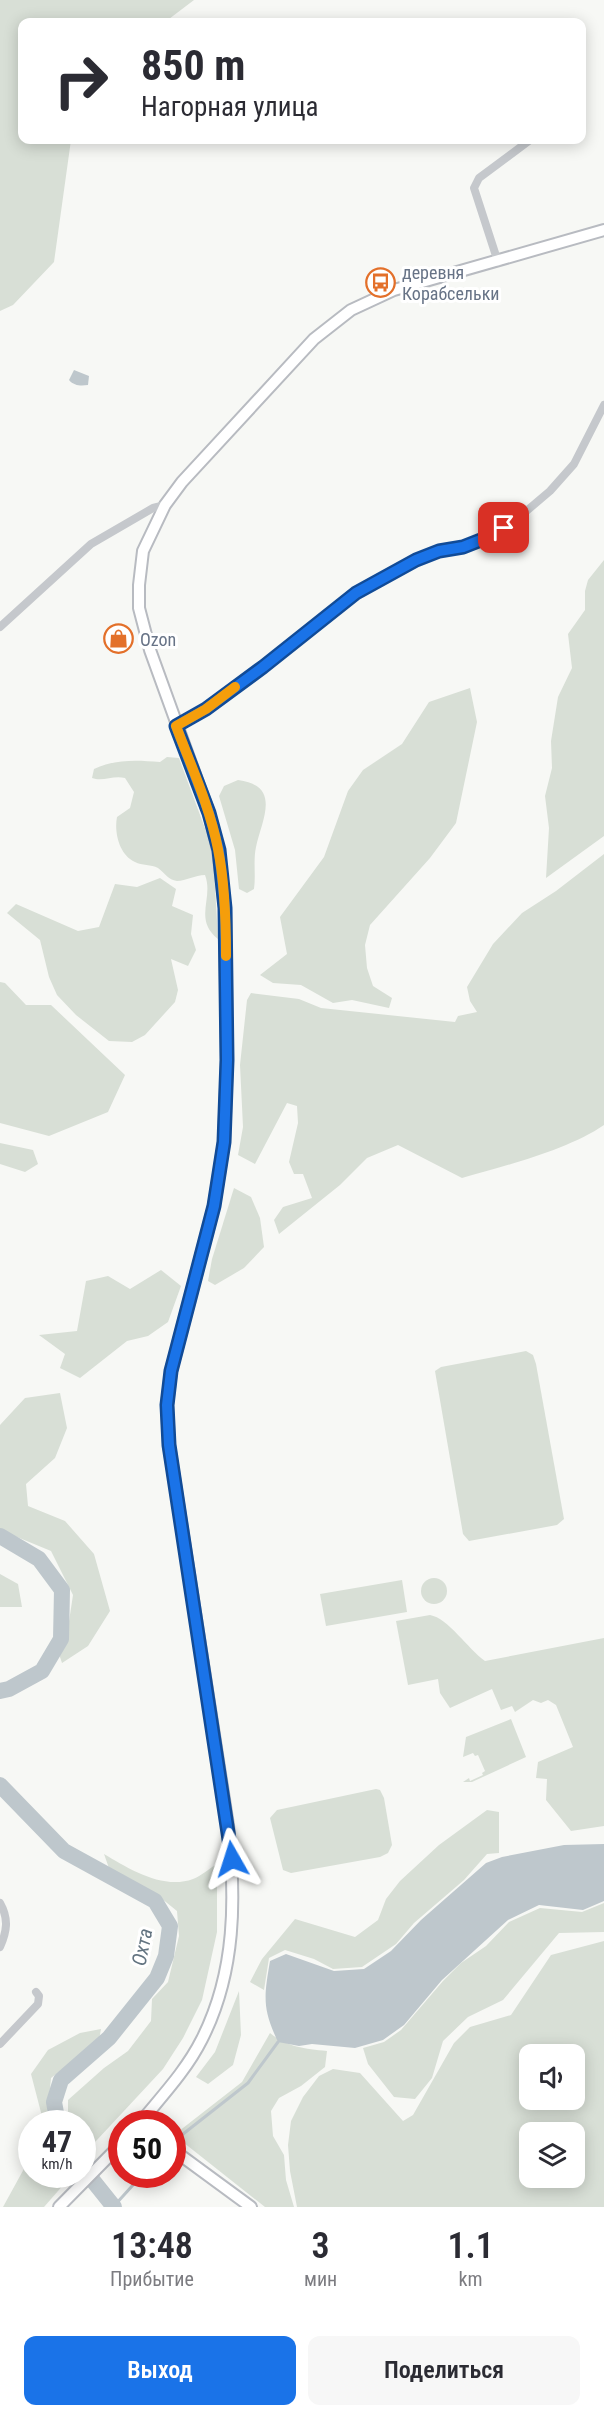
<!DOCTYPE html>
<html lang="ru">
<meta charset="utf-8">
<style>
body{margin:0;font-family:"Roboto Condensed",sans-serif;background:#f7f7f7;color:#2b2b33;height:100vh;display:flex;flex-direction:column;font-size:22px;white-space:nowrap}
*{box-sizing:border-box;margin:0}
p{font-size:20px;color:#7c7c81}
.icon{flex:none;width:33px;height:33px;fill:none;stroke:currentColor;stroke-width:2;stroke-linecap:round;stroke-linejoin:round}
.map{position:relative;height:2207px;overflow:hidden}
.sheet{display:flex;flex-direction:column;background:#fff;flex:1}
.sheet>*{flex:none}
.hud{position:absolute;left:18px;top:18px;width:568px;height:126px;border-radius:12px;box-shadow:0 3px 15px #0003;background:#fff;color:#2b2b33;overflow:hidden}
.fabs{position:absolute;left:519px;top:2044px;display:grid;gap:12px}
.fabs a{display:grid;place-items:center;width:66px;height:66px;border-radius:12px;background:#fff;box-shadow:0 3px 15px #0003;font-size:30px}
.speed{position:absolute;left:18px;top:2110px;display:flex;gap:12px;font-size:30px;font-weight:700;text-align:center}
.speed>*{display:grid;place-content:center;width:78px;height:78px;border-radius:50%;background:#fff;box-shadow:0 3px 15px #0003;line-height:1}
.speed small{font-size:15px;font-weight:400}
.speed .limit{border:9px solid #d22;background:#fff;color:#111}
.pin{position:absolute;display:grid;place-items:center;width:51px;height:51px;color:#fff;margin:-26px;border-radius:12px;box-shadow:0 3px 9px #0006}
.me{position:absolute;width:66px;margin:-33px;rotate:354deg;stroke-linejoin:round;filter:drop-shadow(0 0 4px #0008)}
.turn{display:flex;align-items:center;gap:21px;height:126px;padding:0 24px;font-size:27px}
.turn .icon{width:78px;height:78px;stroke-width:2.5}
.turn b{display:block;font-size:42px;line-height:51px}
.eta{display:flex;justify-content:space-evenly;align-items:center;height:102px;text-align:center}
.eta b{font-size:36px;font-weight:600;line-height:42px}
.button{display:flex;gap:12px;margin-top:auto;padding:12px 24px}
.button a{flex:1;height:69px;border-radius:12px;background:#1a73e8;color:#fff;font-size:24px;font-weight:600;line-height:69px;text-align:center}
.button a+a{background:#f7f7f7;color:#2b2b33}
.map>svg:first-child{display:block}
</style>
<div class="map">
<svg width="604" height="2207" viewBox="0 0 604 2207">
<rect width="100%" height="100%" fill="#f7f8f5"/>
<!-- green -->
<g fill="#d8dfd6" fill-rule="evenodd">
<polygon points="0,0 194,0 165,22 22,22 22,140 71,140 54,262 13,305 0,311"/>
<polygon points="604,560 604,836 546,878 549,828 545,796 552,768 551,741 558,697 572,668 568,634 585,610 585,591 588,580"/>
<polygon points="470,688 477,722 456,823 430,858 370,925 365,945 367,968 373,986 392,998 389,1008 352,1000 333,1003 301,985 273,983 260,975 287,954 280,917 324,857 348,791 363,770 402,744 429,702"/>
<path d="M 167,757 L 179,758 L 213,850 L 218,939 C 193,919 214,898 205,875 C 195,875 186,881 177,881 C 168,880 165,873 158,868 C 151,864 142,866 135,862 C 119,855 114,832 117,817 L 130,808 L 134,792 L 125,778 C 113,775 103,782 92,778 L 94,769 C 116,759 136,760 160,762 Z"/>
<path d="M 238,780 C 282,786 262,819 256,847 C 253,861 256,875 254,889 L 247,893 L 239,889 L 235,850 L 219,796 L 224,786 Z"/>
<path d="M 604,854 L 604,1125 C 568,1150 504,1166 462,1178 L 398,1145 L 367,1158 L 340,1185 L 279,1234 L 274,1220 L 283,1207 L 312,1198 L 303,1174 L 294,1174 L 289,1162 L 298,1123 L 297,1106 L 287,1103 L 255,1164 L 238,1155 L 243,1127 L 240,1065 L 247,1000 L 251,993 L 299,999 L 321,1008 L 455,1022 L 458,1016 L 477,1012 L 470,1001 L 467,987 L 493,944 L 522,913 L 556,891 Z"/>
<polygon points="160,878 176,889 172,906 193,915 191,934 196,950 188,966 171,959 178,990 175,1002 145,1035 132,1042 109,1041 76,1015 57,995 49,977 40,940 7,913 16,904 78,931 99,927 115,884 137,887"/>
<polygon points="0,982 5,983 26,1005 51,1005 125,1075 108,1112 49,1136 0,1123"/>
<polygon points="0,1143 33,1150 38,1164 25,1172 0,1164"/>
<polygon points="234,1188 251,1197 260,1218 264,1247 244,1268 215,1285 208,1281 212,1259"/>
<polygon points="161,1270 181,1286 168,1322 148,1336 127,1341 80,1378 60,1368 65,1354 39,1335 77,1331 86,1281 108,1276 130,1289"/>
<polygon points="526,1351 533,1355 536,1364 564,1519 557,1525 469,1541 463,1534 435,1371 441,1367"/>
<polygon points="60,1393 67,1428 55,1458 26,1484 28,1506 65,1521 94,1554 110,1611 88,1646 62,1663 59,1654 66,1641 73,1595 51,1551 0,1530 0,1425 25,1398"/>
<polygon points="0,1574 18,1584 22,1607 0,1607"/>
<circle cx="434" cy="1591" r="13"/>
<polygon points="402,1580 407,1612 326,1626 320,1594"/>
<path d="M 430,1615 C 448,1618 468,1649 485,1661 L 604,1638 L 604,1826 L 571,1831 L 546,1800 L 547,1779 L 536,1778 L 538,1762 L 573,1747 L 556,1705 L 548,1700 L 541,1703 L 533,1700 L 515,1712 L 512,1706 L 501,1710 L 492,1689 L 450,1708 L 440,1693 L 438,1679 L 408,1685 L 396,1621 Z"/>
<polygon points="511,1719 526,1757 472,1782 463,1782 469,1778 470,1781 483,1775 482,1773 485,1771 478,1755 475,1756 473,1753 463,1757 466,1737"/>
<polygon points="376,1789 380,1790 384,1798 392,1845 388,1853 380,1857 291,1873 283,1870 270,1818 277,1810"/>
<polygon points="487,1810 499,1812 499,1853 487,1854 464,1880 414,1923 396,1944 362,1967 333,1969 314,1959 285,1950 269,1958 264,1990 250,1982 262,1959 295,1919 355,1937 378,1920 386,1899 400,1881 439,1845"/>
<path d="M 104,1854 C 129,1869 163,1890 193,1879 C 201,1876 210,1868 217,1864 L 217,1932 L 202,2000 L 183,2038 L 163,2069 L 83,2155 L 82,2124 L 68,2124 L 68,2100 L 104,2068 L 128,2051 L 151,2021 L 152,1999 L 168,1982 L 179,1936 L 177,1911 L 156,1894 L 140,1890 L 110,1871 Z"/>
<polygon points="604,1903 604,1932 559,1933 503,2000 468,2017 443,2041 432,2078 415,2099 394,2097 368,2064 363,2048 384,2042 401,2030 443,1981 461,1963 486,1946 509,1922 540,1908 582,1912"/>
<path d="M 604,1941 L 604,2207 L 297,2207 L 290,2171 L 288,2145 L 291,2121 L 303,2097 L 319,2076 L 333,2069 L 360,2073 L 403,2121 L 413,2115 L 454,2043 L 470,2027 L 511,2015 L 551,1955 ZM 530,2055 L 574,2055 L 574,2100 L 530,2100 ZM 530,2133 L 574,2133 L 574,2178 L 530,2178 Z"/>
<polygon points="239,1991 241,2035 233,2065 208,2084 196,2077 215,2052"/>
<polygon points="101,2029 99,2040 51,2078 47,2118 50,2124 44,2124 31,2074 48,2050 80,2033"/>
<path d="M 270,2033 C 287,2047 305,2049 327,2051 L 325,2067 L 301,2086 L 279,2098 L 271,2111 L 273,2136 L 284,2155 L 286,2180 L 294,2207 L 265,2207 L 174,2135 L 242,2082 Z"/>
<polygon points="31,2156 32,2175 72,2175 44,2207 3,2207"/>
</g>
<!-- water -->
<g fill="#bec7cc">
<path d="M 74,370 L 89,376 L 88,385 C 81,386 74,386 69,380 Z"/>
<path d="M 604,1844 L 604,1901 L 583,1910 L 539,1905 L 508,1920 L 442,1980 L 404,2025 L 383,2040 L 355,2048 L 312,2044 L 299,2046 L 278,2042 C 262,2008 264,1997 270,1961 L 286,1954 L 334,1971 L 364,1969 L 391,1951 L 421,1920 L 486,1863 L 502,1857 L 564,1845 Z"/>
</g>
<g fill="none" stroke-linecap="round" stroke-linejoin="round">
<!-- stream -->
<g stroke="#bec7cc" stroke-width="3">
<polyline points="178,2138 248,2083 278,2042"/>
<polyline points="114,2206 142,2175"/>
</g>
<!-- river -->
<g stroke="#bec7cc" stroke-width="16">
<polyline points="0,1536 39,1559 62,1590 61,1639 42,1671 9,1689 0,1691"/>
<polyline points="0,1785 64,1851 155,1901 170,1926 166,1956 157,1978 109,2038 61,2080 54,2102 58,2124"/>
<polyline points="82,2167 114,2207"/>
</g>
<defs>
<g id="secondary">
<path d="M 139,2124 C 161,2097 186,2071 202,2039 C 236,1972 236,1898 228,1825 L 169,1445 L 167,1405 L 171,1371 L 214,1206 L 224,1142 L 227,1060 L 225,908 L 218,850 L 209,813 L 150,650 L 139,608 L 139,585 L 143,551 L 165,505 L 182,482 L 314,339 L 351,310 L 394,290 L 604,230"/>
<polyline points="172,2149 251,2207"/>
<polyline points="59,2207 122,2143"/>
</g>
</defs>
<!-- secondary casing -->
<use href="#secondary" stroke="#b8bbc1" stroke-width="14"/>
<!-- street -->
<g stroke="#c5c8cc" stroke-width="8">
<polyline points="498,262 474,188 479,178 530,140"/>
<polyline points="0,627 91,544 153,508 165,505"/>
<polyline points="176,726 206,709 282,653 356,593 416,560 439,551 463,547 491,536 517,519 550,491 574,464 604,405"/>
<path d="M 0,1903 C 9,1919 7,1931 0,1947"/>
<polyline points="0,2044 38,2004 39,1996 36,1992"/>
</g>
<!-- secondary -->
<use href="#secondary" stroke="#fff" stroke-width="10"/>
</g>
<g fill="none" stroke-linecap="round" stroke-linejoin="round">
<defs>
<polyline id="route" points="232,1859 169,1445 167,1405 171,1371 214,1206 224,1142 227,1060 225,908 219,850 209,813 176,726 206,709 263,667 356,593 416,560 439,551 463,547 491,536 504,528"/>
</defs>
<!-- route casing -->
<use href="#route" stroke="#114b97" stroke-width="15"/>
<!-- route -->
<use href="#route" stroke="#1a73e8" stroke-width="10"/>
<!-- slow -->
<path stroke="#f59e0b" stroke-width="10" d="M 226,956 C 226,921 225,884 218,849 C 210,807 191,766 176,726 L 206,709 L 235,687"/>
</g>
<!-- icons -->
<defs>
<symbol id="bus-ring" viewBox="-11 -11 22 22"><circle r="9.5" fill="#fff" stroke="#e3702a" stroke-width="1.5"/><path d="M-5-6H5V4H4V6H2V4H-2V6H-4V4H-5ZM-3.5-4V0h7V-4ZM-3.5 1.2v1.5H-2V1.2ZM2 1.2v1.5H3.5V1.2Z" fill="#e3702a"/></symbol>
<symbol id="shop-ring" viewBox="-11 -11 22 22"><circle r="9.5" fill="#fff" stroke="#e3702a" stroke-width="1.5"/><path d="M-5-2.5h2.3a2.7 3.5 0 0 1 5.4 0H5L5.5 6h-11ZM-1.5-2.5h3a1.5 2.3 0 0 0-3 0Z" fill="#e3702a"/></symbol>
</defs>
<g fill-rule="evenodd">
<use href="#bus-ring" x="364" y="266" width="33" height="33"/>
<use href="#shop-ring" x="102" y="622" width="33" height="33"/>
</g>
<g text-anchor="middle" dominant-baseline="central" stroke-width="6" stroke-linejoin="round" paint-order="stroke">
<!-- poi labels -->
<g font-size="18" fill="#677386" stroke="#fff" text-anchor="start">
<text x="402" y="272">деревня<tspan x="402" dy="21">Корабсельки</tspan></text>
<text x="140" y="639">Ozon</text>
</g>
<!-- water labels -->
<g font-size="20" font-style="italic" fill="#637481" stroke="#fff">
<text transform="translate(142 1947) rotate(-79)">Охта</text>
</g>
</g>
</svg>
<div class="fabs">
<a><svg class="icon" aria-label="sound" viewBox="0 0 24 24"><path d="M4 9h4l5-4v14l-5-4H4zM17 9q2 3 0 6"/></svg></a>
<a><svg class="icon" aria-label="layers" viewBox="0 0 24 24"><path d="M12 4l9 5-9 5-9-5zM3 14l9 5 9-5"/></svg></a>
</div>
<div class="speed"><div>47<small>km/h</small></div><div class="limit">50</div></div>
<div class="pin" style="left:504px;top:528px;background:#d93025"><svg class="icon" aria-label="arrive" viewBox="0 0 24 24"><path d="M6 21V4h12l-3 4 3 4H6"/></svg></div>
<svg class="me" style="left:232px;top:1859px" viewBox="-20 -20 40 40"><path d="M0-17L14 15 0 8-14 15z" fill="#1a73e8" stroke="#fff" stroke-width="4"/></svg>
<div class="hud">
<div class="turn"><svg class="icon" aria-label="right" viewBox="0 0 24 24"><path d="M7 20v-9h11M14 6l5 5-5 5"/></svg><div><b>850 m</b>Нагорная улица</div></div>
</div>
</div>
<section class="sheet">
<div class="eta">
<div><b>13:48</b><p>Прибытие</p></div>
<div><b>3</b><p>мин</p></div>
<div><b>1.1</b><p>km</p></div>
</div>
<div class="button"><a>Выход</a><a>Поделиться</a></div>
</section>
